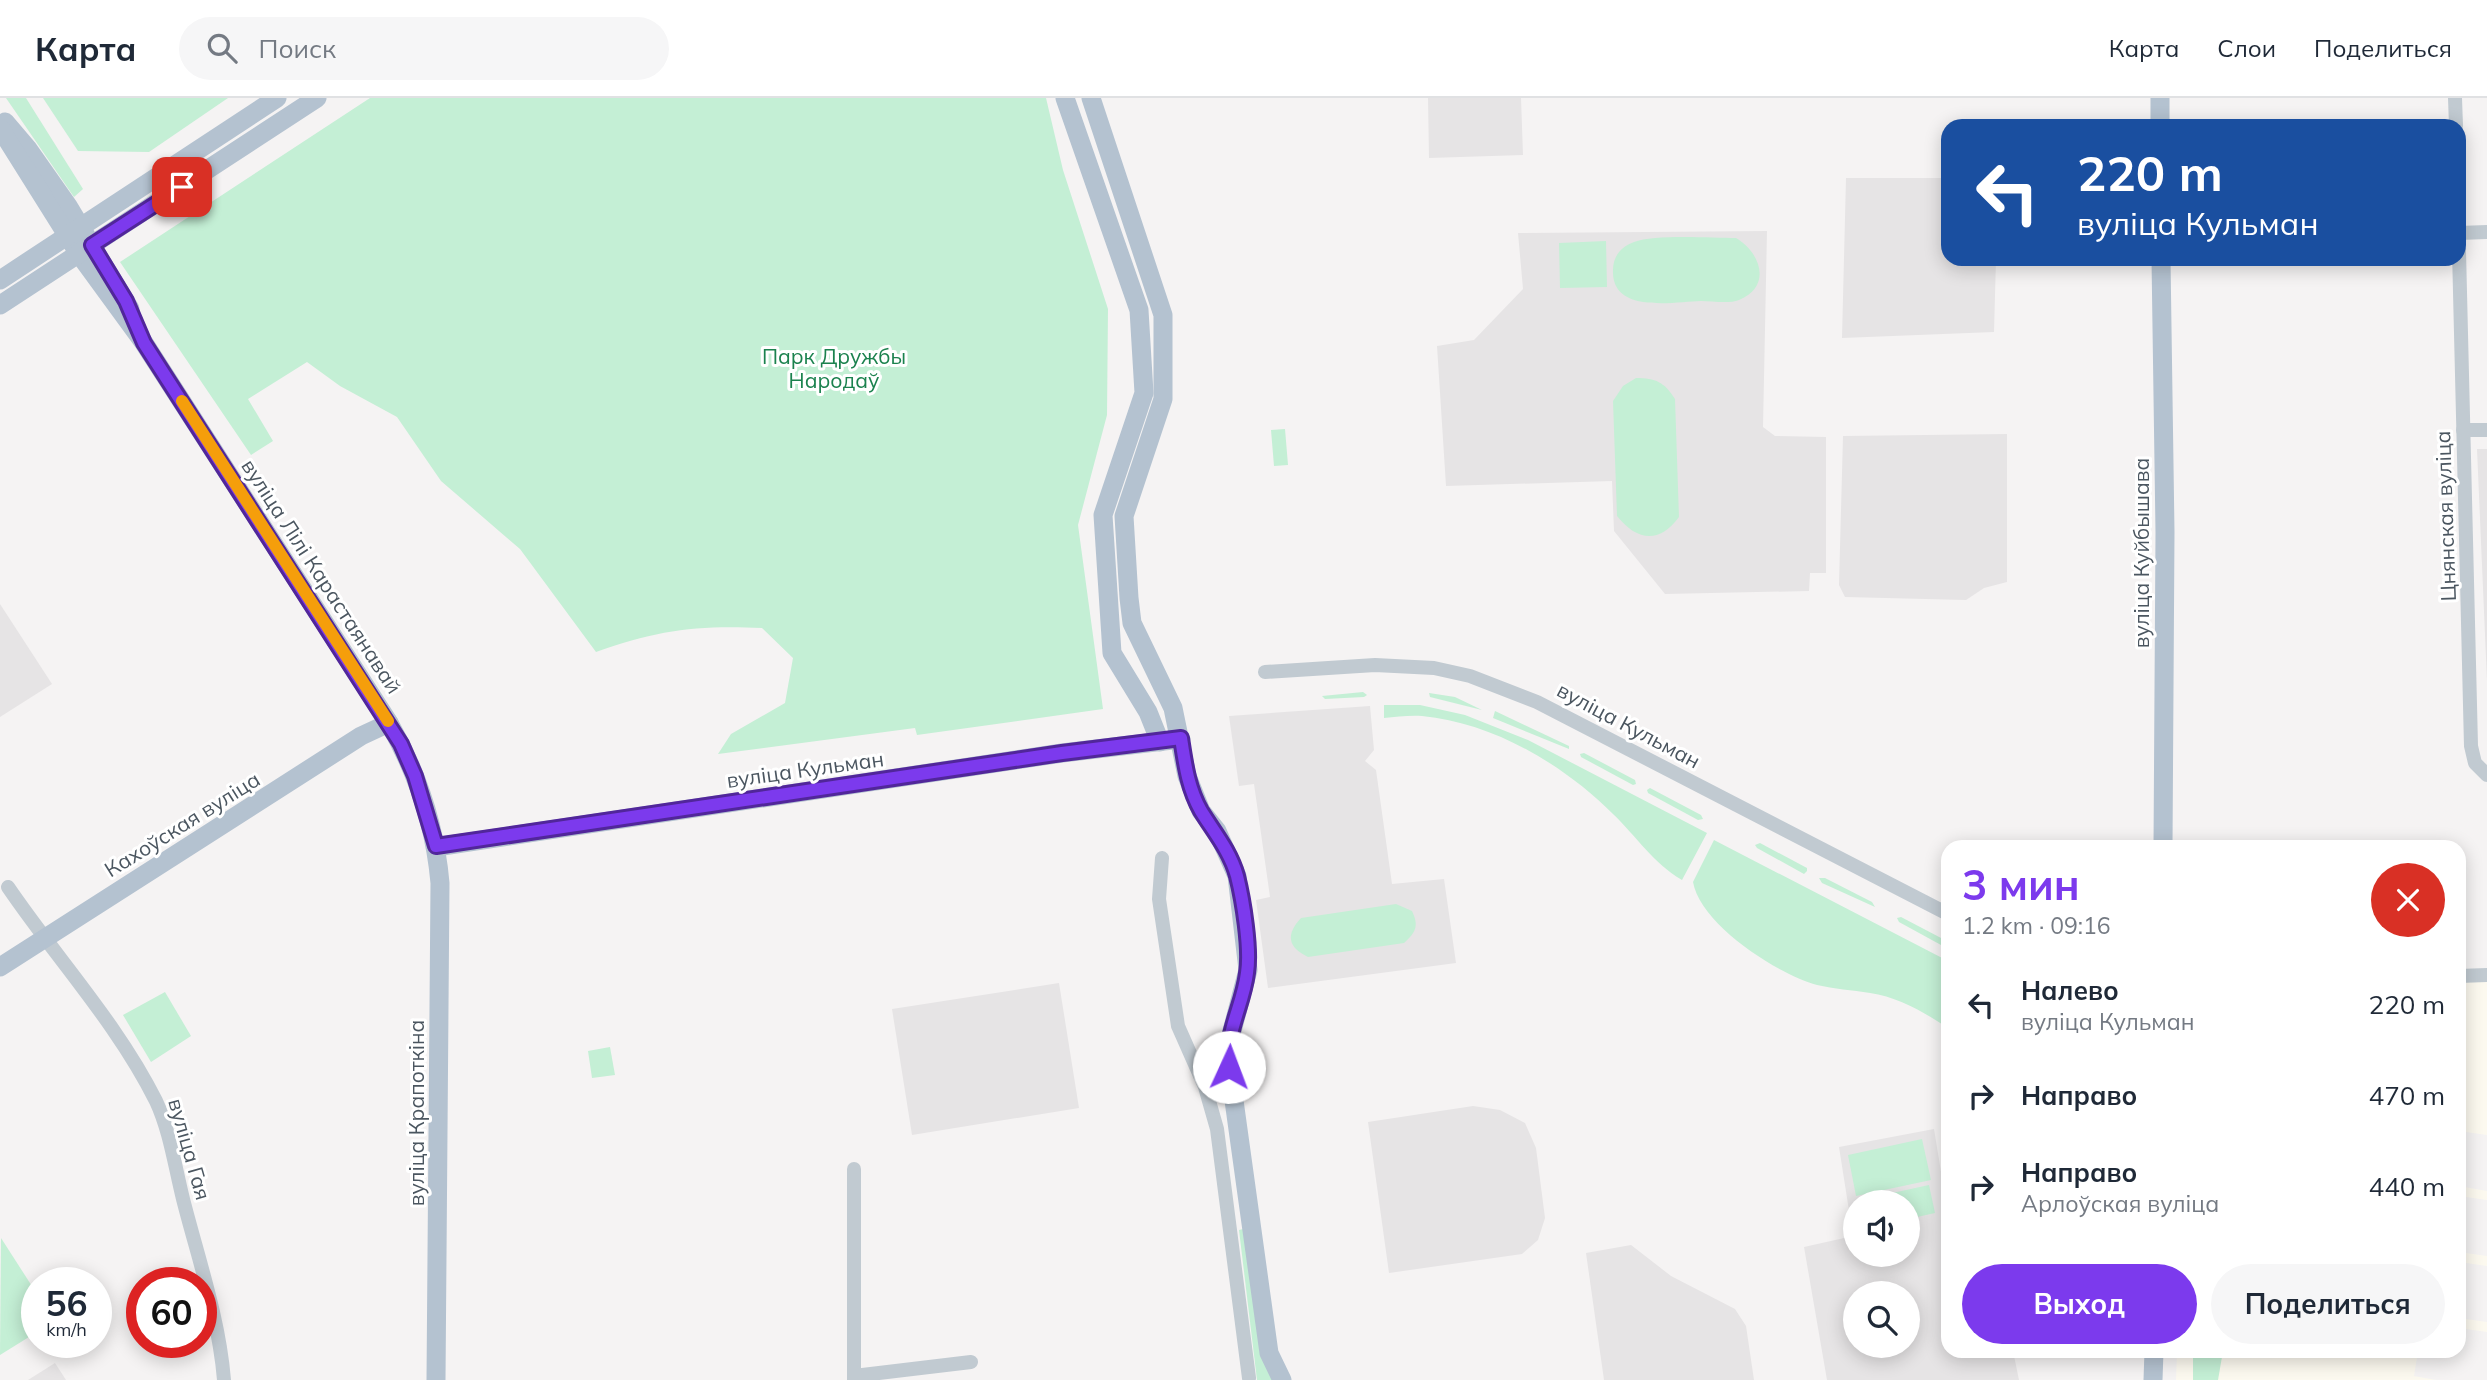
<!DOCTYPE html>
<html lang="ru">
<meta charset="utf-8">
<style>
body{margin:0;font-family:Mulish,sans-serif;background:#f6f6f7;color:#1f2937;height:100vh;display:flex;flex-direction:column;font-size:26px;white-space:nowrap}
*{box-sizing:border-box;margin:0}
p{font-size:23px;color:#747a83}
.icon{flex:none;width:38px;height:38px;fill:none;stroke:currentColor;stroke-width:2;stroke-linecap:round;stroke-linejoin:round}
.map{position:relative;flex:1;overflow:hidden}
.sheet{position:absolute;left:1941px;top:742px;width:525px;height:518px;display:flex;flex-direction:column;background:#fff;border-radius:21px;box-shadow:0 4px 18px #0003}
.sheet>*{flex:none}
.hud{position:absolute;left:1941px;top:21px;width:525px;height:147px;border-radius:21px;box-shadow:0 4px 18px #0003;background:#1a4fa0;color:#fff;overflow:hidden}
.tools{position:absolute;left:1843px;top:1092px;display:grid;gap:14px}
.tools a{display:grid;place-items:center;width:77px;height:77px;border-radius:50%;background:#fff;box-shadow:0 4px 18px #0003;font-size:35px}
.speed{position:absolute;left:21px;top:1169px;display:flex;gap:14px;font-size:35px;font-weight:700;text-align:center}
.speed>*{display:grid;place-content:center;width:91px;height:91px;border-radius:50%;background:#fff;box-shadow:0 4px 18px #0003;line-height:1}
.speed small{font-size:18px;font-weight:400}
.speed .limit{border:10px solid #d22;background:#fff;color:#111}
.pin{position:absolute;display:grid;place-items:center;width:60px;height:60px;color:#fff;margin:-30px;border-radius:14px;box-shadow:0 4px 10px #0006}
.me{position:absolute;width:77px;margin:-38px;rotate:2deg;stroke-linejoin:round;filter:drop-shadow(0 0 5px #0008)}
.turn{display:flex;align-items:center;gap:24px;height:147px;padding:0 21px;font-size:32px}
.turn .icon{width:91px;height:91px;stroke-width:2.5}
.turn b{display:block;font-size:49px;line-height:60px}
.round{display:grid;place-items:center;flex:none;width:74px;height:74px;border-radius:37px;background:#f6f6f7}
.summary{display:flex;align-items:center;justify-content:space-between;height:119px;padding:0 21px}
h1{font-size:42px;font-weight:700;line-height:52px;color:#7c3aed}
.action{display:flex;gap:14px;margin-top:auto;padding:14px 21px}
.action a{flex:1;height:80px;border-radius:42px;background:#7c3aed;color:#fff;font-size:28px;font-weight:700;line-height:80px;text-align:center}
.action a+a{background:#f6f6f7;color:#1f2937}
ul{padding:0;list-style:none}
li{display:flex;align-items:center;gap:21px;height:91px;padding:0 21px}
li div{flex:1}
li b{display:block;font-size:26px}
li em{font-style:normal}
header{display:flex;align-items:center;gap:42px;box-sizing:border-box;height:98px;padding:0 35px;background:#fff;border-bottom:2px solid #e0e1e3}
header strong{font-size:33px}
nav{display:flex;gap:38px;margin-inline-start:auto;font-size:24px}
.search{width:490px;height:63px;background:#f6f6f7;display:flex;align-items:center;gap:18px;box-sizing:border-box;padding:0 24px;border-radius:38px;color:#747a83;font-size:26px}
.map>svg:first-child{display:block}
</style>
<header>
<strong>Карта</strong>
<div class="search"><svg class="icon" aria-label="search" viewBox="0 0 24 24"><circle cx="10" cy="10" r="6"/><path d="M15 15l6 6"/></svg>Поиск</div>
<nav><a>Карта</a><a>Слои</a><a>Поделиться</a></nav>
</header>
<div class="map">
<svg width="2487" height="1282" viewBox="0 0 2487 1282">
<rect width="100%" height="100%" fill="#f5f3f3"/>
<!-- commercial -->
<g fill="#fcf9ef">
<polygon points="2459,883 2487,883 2487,1037 2459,1033"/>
<polygon points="2459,1088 2487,1093 2487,1102 2459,1098"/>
<polygon points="2459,1154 2487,1158 2487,1168 2459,1164"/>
<polygon points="2459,1220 2487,1224 2487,1234 2459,1230"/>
<polygon points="2177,1253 2418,1253 2414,1278 2436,1282 2176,1282"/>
</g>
<!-- education -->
<g fill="#e6e4e5" fill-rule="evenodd">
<polygon points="1385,0 1521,0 1523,57 1429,60 1428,0"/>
<polygon points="1846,80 1948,80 1948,161 1996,161 1994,234 1842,240"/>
<polygon points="1767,133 1763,329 1775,338 1826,339 1826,475 1810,475 1809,493 1665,496 1614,433 1612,383 1446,388 1437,248 1474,242 1523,191 1518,135"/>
<polygon points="2007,336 2007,484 1984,490 1966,502 1845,499 1839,487 1843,338"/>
<polygon points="2477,351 2487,351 2487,583"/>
<polygon points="0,506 52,586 0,619"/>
<polygon points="1370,608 1374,652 1365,663 1376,672 1392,786 1444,781 1456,865 1268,890 1256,802 1270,799 1254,686 1239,688 1229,618"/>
<polygon points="1059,885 1079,1010 912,1037 892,911"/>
<polygon points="1473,1008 1500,1012 1525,1025 1536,1050 1545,1120 1538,1142 1522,1156 1389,1175 1368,1024"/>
<path d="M 1934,1031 L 1942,1080 L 1948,1083 L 1948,1253 L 2013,1253 L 2019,1282 L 1827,1282 L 1804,1149 L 1853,1138 L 1839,1049 ZM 1855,1104 L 1908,1104 L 1908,1157 L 1855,1157 ZM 1855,1195 L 1908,1195 L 1908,1248 L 1855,1248 Z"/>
<polygon points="1631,1147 1671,1178 1735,1211 1746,1228 1754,1282 1604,1282 1586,1155"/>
<polygon points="55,1265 66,1282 28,1282"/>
</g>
<!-- green -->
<g fill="#c4efd5">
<polygon points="6,0 26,0 83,91 74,99"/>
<polygon points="43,0 228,0 149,54 78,53"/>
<path d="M 370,0 L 1046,0 L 1063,72 L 1108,211 L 1107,317 L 1078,427 L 1103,611 L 917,637 L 915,630 L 718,656 L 731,636 L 785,605 L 793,560 L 762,530 C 697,527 657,532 596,554 L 520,451 L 441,383 L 397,319 L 340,288 L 307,264 L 248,301 L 273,343 L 251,357 L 120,164 Z"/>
<path d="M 1736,140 C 1760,154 1773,188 1739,202 C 1729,206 1712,203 1701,203 C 1673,204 1611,216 1613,172 C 1613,158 1621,149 1634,144 C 1654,136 1712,140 1736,140 Z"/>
<polygon points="1606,143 1607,189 1560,190 1559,145"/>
<path d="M 1636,280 C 1656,280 1664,284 1675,301 L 1679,419 C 1659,446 1637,443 1617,418 L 1613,303 L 1623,288 Z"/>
<polygon points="1285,331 1288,367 1274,368 1271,332"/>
<polygon points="1363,594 1367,597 1364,599 1325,601 1322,598"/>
<polygon points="1429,595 1455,599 1482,612 1430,599"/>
<path d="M 1384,607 L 1420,607 L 1465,617 L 1528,642 L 1707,735 L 1682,782 C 1653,765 1637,739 1613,716 C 1564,667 1494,625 1422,618 C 1410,617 1396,619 1384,620 Z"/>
<polygon points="1495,613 1569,648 1569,651 1493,620"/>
<polygon points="1584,655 1635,682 1636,686 1633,687 1581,659 1580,656"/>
<polygon points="1650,690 1701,717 1703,721 1698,722 1648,695 1647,692"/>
<path d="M 1714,742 L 1948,863 L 1948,930 C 1924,914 1898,899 1870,895 C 1852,892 1834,891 1817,887 C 1777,876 1700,826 1693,784 Z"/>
<polygon points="1760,745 1807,770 1807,773 1804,776 1757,750 1755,747"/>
<polygon points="1819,780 1825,780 1872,804 1875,809 1822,785"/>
<path d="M 1396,806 L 1412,813 C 1419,828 1416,834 1404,845 L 1308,859 C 1287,849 1286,836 1301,820 Z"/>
<polygon points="1901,819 1943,841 1945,846 1941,847 1899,824 1897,820"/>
<polygon points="165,894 191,938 151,964 123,917"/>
<polygon points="610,949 615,977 592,980 588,953"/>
<polygon points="1922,1041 1931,1082 1856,1098 1848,1057"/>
<polygon points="1929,1087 1935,1115 1908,1121 1908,1104 1885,1104 1883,1097"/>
<polygon points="1243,1131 1273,1282 1257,1282 1239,1132"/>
<polygon points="1,1140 37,1196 37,1234 0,1257"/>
<polygon points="2193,1253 2223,1253 2218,1282 2193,1282"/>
</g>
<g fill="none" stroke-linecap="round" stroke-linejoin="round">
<!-- minor -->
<g stroke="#c1cad1" stroke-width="14">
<polyline points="2455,0 2456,28"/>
<polyline points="2459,135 2487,134"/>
<polyline points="2459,153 2471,648 2475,665 2487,677"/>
<polyline points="2463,332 2487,332"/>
<polyline points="1265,574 1375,567 1434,570 1470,578 1537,604 1948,816"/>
<polyline points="1162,760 1159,801 1178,928 1205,989 1217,1031 1249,1280"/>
<path d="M 8,789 C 57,861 117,925 156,1003 C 170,1033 175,1069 183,1101 C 198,1160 219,1220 224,1282"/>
<polyline points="2459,878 2487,877"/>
<polyline points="854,1278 971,1264"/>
<polyline points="854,1282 854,1071"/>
</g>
<!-- major -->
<g stroke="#b4c2d0" stroke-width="19">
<polyline points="1065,0 1139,212 1144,295 1103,417 1112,555 1148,614 1160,644"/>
<polyline points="1091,0 1163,217 1163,301 1124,418 1129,500 1132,525 1173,610 1187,678 1201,713 1217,733 1237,778 1248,872 1227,952 1269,1255 1282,1282"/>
<polyline points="5,24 28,51 68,108 130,211"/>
<polyline points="2160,28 2160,0"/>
<path d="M 0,30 L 79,156 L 144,245 L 389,625 C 417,674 435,728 440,785 L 436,1282"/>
<polyline points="2161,161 2165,434 2163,749"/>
<polyline points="0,182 277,0"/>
<polyline points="0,207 317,0"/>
<polyline points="436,749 1062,655 1181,641"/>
<polyline points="0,869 361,638 389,625"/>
<polyline points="2153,1282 2154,1253"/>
</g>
</g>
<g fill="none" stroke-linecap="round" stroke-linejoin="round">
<defs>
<path id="route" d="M 182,89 L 92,147 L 126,203 L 144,245 L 401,646 L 415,678 L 436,748 L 1062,655 L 1181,640 C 1185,666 1188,690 1201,713 C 1214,734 1230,753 1237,778 C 1243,802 1251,851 1247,875 C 1243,908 1225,934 1229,969"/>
</defs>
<!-- route casing -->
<use href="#route" stroke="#51269a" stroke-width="18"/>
<!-- route -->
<use href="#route" stroke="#7c3aed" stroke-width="12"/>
<!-- slow -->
<polyline stroke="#f59e0b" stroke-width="12" points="182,303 388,623"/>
</g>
<g text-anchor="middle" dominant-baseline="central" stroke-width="6" stroke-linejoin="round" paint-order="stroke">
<!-- park labels -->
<g font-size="21" fill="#1b824e" stroke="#fff">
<text x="834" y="258">Парк Дружбы<tspan x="834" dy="24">Народаў</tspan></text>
</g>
<!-- street labels -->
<g font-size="21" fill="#4b5660" stroke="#fff">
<text transform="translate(2445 418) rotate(-92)">Цнянская вуліца</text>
<text transform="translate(2141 455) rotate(-90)">вуліца Куйбышава</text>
<text transform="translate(322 478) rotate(57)">вуліца Лілі Карастаянавай</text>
<text transform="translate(1629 627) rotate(28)">вуліца Кульман</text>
<text transform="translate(805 671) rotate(-8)">вуліца Кульман</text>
<text transform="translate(182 726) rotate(-32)">Кахоўская вуліца</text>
<text transform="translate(416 1015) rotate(-90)">вуліца Крапоткіна</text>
<text transform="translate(190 1051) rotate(74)">вуліца Гая</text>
</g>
</g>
</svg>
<div class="tools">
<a><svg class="icon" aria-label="sound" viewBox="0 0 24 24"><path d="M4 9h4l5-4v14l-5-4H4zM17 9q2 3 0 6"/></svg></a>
<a><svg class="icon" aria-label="search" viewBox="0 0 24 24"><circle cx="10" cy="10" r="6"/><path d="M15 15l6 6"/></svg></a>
</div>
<div class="speed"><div>56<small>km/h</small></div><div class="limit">60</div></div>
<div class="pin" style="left:182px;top:89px;background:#d93025"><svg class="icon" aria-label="arrive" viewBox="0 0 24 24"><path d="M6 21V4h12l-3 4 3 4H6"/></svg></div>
<svg class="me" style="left:1229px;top:969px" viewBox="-20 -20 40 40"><circle r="19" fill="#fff"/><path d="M0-13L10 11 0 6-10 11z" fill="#7c3aed"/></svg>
<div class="hud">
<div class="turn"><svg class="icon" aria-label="left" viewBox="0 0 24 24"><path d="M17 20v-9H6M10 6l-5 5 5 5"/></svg><div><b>220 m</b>вуліца Кульман</div></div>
</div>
<section class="sheet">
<div class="summary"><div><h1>3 мин</h1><p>1.2 km · 09:16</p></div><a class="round" style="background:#d93025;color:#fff"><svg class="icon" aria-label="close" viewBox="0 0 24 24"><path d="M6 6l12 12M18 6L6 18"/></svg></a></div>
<ul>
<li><svg class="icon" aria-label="left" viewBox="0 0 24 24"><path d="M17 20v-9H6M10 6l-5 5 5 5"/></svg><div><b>Налево</b><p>вуліца Кульман</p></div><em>220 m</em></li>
<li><svg class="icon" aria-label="right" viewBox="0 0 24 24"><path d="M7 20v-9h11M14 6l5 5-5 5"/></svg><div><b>Направо</b></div><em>470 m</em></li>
<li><svg class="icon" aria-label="right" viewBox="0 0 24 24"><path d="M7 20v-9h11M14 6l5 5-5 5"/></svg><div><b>Направо</b><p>Арлоўская вуліца</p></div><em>440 m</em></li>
</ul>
<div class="action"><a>Выход</a><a>Поделиться</a></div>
</section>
</div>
